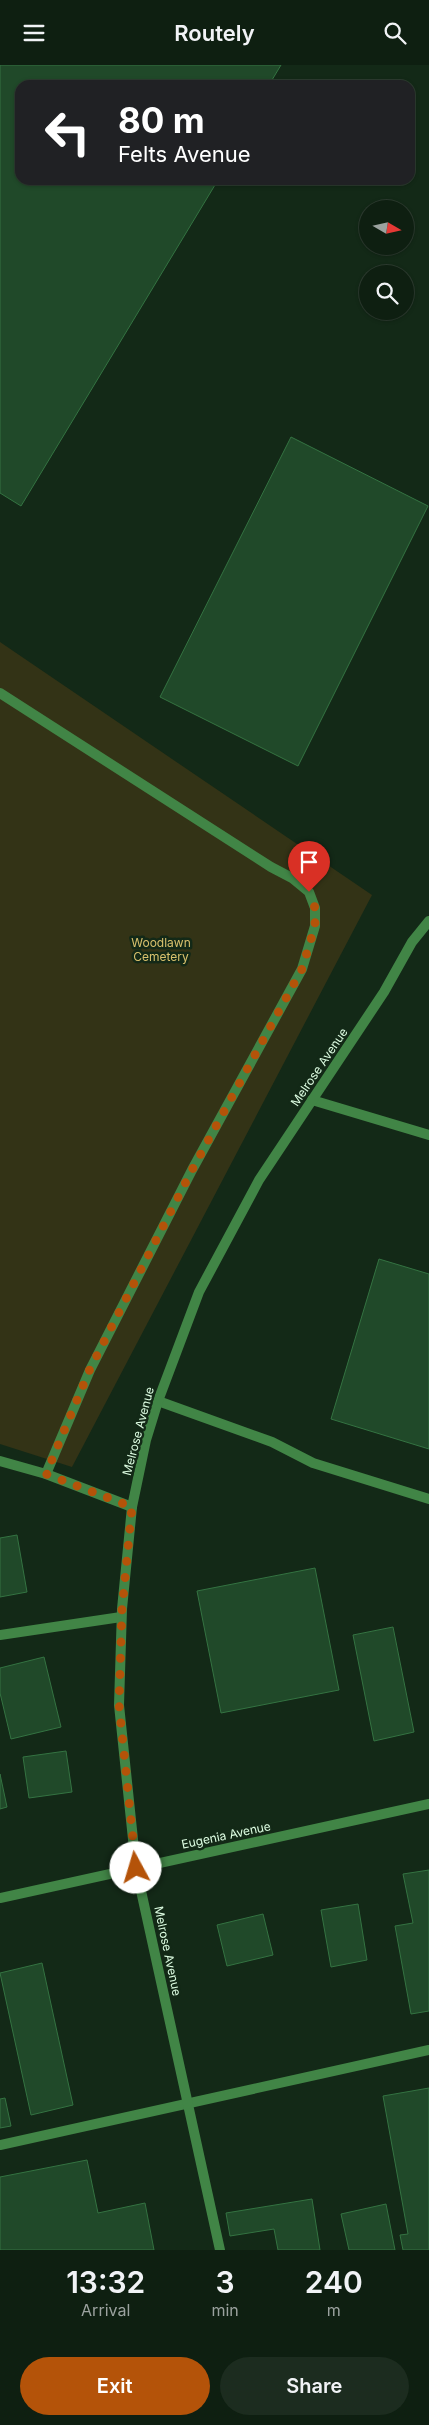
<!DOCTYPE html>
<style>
body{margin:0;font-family:Inter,sans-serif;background:#1c2c1f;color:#f1f3f6;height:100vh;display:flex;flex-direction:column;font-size:19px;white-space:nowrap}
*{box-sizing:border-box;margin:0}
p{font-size:16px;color:#9ba29f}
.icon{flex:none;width:28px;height:28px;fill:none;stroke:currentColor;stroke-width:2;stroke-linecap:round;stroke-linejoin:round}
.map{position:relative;height:2185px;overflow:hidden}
.sheet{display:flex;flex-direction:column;background:#0e1f11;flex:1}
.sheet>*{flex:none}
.guide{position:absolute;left:15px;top:15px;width:400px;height:105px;border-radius:15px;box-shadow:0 1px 4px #0004,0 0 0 1px #2e3d31;background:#202124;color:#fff;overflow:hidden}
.needle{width:32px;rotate:99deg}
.fabs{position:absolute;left:359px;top:135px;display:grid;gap:10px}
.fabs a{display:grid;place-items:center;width:55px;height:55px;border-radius:50%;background:#0e1f11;box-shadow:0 1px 4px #0004,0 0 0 1px #2e3d31;font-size:25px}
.pin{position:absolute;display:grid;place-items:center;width:42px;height:42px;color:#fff;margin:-51px -21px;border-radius:50% 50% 50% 0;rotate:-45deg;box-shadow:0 0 5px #0007}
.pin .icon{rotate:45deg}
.me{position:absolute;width:55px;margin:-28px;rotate:354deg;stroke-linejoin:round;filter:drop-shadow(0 0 4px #0008)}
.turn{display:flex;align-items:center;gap:18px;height:105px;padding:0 20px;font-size:22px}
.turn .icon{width:65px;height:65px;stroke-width:2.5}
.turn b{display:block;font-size:35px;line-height:42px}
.eta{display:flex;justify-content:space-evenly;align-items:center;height:85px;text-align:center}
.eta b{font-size:30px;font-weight:600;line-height:35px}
.button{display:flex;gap:10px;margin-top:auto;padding:10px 20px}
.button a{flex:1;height:58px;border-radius:30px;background:#b45309;color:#fff;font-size:20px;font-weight:600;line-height:58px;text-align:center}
.button a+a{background:#1c2c1f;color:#f1f3f6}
header{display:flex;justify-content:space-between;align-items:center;height:65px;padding:0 20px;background:#0e1f11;font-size:22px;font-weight:600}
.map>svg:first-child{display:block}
</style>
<header><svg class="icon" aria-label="menu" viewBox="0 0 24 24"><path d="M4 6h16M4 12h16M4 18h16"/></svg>Routely<svg class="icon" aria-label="search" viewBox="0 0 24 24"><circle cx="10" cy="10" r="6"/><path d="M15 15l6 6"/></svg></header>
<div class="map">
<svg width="429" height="2185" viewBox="0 0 429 2185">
<rect width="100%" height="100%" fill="#132917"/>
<!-- green -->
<polygon fill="#333316" points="0,577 372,830 72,1402 0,1379"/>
<!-- building -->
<g fill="#204929" stroke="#347342">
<polygon points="0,0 281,0 269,20 20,20 20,115 218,115 21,441 0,428"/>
<polygon points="291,372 428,441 298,701 160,632"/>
<polygon points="379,1194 429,1209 429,1384 331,1354"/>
<polygon points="17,1470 27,1527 0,1532 0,1473"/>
<polygon points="315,1503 339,1625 221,1648 197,1526"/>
<polygon points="393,1562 414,1667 374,1676 353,1570"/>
<polygon points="44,1592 61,1662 11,1674 0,1628 0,1603"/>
<polygon points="66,1686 72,1727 29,1733 23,1692"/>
<polygon points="0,1709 7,1742 0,1744"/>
<polygon points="429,1805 429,1946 411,1949 395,1861 413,1858 403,1809"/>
<polygon points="358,1839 367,1895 331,1902 321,1845"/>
<polygon points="263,1849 273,1890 227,1901 217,1860"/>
<polygon points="42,1898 73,2040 31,2050 0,1908"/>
<polygon points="429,2023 429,2185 403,2185 400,2170 408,2169 383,2031"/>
<polygon points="5,2033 11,2061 0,2063 0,2034"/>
<polygon points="87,2095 98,2148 145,2138 154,2185 0,2185 0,2112"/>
<polygon points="312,2134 320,2185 278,2185 274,2164 230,2171 226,2148"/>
<polygon points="386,2139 395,2185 349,2185 341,2149"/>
</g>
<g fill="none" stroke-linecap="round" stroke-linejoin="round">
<!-- lane -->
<g stroke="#418546" stroke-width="10">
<polyline points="0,628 271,802 292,813 309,827 315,843 315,861 302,904 192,1105 90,1305 46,1409"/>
<polyline points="312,1035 429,1070"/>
<polyline points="158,1336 272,1377 313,1398 429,1434"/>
<polyline points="0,1570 121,1552"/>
<polyline points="0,2080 429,1985"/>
</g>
<!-- street -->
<g stroke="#418546" stroke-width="10">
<polyline points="0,1396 46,1409 132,1442"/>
<polyline points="0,1833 429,1739"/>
<polyline points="220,2185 136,1803 119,1640 122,1544 132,1442 146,1375 158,1336 199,1227 259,1115 384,927 412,877 429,856"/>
</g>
</g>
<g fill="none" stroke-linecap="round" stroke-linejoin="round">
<!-- route -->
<polyline stroke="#b45309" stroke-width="9" stroke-dasharray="0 16.2" points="136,1803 119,1640 122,1544 132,1442 46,1409 90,1304 192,1105 302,904 315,861 315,843 309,827"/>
</g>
<g text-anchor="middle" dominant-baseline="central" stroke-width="5" stroke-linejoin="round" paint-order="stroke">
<!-- park labels -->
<g font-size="12" fill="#d9c16d" stroke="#132917">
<text x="161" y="877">Woodlawn<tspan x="161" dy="14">Cemetery</tspan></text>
</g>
<!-- street labels -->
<g font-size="12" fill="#ddfde2" stroke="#132917">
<text transform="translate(319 1002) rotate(-56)">Melrose Avenue</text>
<text transform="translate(138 1366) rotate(-75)">Melrose Avenue</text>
<text transform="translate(226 1770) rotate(-12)">Eugenia Avenue</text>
<text transform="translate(168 1886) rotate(78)">Melrose Avenue</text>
</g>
</g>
</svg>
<div class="fabs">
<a><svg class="needle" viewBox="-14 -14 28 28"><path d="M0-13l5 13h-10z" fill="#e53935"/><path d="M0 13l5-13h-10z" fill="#9ba29f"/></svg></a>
<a><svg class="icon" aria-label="search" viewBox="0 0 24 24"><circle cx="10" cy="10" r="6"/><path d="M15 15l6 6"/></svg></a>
</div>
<div class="pin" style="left:309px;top:827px;background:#d93025"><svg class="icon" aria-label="arrive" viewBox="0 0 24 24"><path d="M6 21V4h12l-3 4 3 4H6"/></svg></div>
<svg class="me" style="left:136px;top:1803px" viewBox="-20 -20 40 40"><circle r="19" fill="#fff"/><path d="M0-13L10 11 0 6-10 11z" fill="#b45309"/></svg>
<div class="guide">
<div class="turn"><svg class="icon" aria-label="left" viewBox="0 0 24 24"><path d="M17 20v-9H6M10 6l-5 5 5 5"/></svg><div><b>80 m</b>Felts Avenue</div></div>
</div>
</div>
<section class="sheet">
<div class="eta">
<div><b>13:32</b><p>Arrival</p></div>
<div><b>3</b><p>min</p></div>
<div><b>240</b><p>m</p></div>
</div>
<div class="button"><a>Exit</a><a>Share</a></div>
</section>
